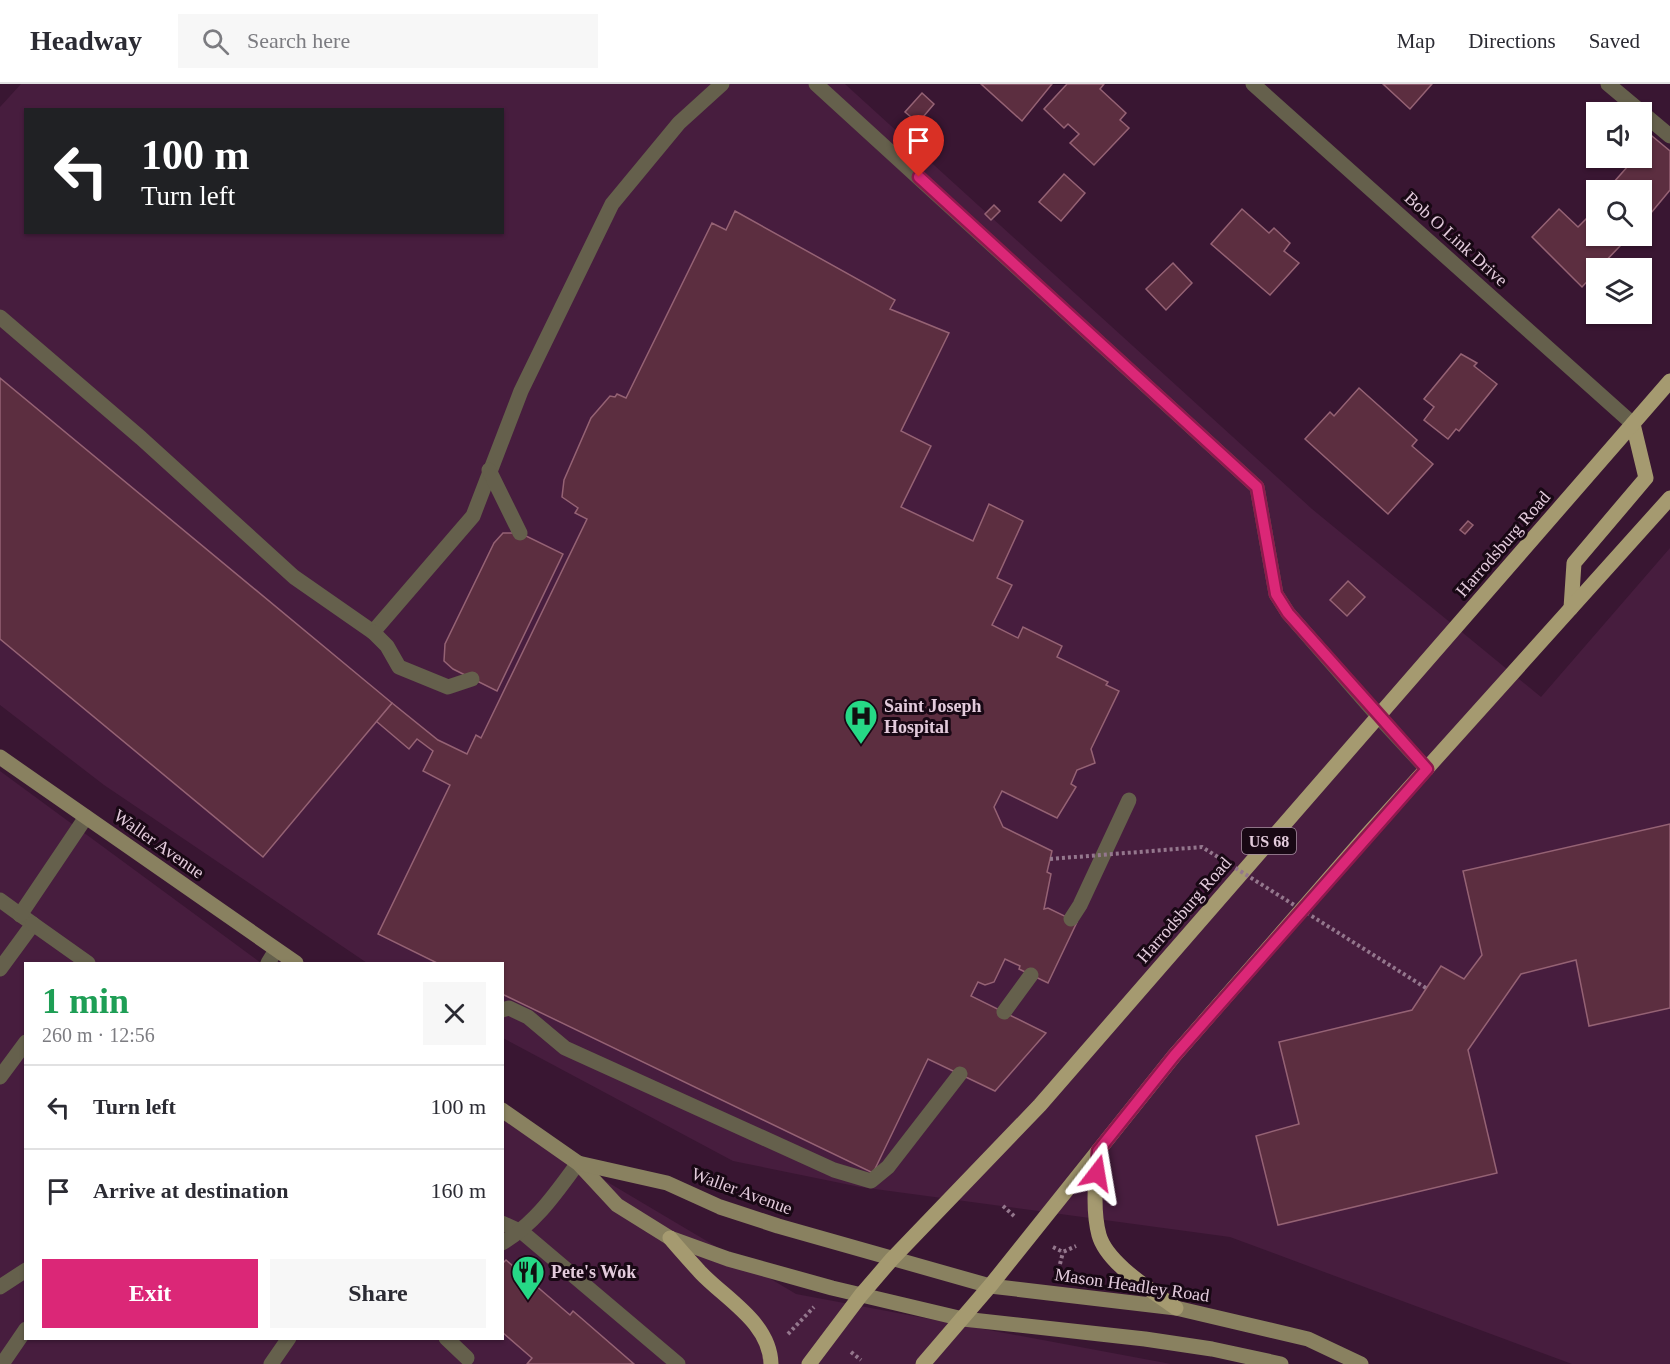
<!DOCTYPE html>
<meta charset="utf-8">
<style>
body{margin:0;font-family:Georgia,serif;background:#f7f7f7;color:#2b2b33;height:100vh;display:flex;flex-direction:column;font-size:22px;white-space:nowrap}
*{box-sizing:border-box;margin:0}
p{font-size:20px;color:#7c7c81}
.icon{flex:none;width:33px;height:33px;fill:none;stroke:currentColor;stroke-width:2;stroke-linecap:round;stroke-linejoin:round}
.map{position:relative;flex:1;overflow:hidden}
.sheet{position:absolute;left:24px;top:878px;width:480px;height:378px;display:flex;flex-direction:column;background:#fff;border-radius:0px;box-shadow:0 2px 4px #0004}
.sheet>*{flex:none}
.banner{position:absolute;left:24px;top:24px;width:480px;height:126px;border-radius:0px;box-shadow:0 2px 4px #0004;background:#202124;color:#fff;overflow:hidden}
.fabs{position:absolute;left:1586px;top:18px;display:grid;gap:12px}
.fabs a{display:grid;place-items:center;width:66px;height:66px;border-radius:0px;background:#fff;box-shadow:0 2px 4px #0004;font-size:30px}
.pin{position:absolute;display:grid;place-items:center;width:51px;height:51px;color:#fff;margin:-62px -26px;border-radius:50% 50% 50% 0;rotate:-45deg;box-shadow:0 0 6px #0007}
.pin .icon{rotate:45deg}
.me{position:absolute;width:66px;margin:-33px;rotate:14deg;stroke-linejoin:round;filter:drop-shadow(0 0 4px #0008)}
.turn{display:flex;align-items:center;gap:21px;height:126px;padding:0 18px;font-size:27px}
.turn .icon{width:78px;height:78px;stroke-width:2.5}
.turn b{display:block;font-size:42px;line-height:51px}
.round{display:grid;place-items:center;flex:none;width:63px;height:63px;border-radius:0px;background:#f7f7f7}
.head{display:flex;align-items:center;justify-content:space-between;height:102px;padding:0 18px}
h1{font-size:36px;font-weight:800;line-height:45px;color:#1e9e55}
.cta{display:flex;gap:12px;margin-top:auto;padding:12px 18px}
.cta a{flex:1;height:69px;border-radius:0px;background:#db2777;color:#fff;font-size:24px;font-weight:800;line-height:69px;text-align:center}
.cta a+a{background:#f7f7f7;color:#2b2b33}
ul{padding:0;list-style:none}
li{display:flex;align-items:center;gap:18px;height:84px;padding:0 18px;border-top:2px solid #e1e1e2}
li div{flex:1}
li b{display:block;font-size:22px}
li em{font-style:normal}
header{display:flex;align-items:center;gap:36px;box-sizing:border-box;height:84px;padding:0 30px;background:#fff;border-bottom:2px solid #e1e1e2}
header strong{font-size:28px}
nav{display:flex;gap:33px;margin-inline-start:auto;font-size:21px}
.search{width:420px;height:54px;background:#f7f7f7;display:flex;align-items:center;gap:15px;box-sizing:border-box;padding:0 21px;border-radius:0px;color:#7c7c81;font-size:22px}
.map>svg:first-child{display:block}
</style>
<header>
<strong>Headway</strong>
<div class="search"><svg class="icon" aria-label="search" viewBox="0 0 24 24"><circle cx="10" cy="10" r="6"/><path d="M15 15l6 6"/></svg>Search here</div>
<nav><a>Map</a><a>Directions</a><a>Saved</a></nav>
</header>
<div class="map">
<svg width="1670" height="1280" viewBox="0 0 1670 1280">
<rect width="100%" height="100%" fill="#391632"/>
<!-- built -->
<g fill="#471d3e" fill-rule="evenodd">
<path d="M 21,0 L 845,0 L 1312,425 L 1541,613 L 1670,464 L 1670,1280 L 1572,1280 L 1230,1153 L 860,1103 L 733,1077 L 503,954 L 502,879 L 367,879 L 104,701 L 0,621 L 0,23 ZM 26,26 L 502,26 L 502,148 L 26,148 Z"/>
<polygon points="0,687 261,879 26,879 26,1254 502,1254 503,1036 796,1210 1171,1280 0,1280"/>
</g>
<!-- building -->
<g fill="#5c2e40" stroke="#956274" stroke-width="1.5">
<polygon points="981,0 1052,0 1022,37"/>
<polygon points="1067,0 1104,0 1100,5 1126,29 1120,36 1129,44 1094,81 1070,59 1079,50 1068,40 1064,44 1044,25"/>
<polygon points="1383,0 1432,0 1410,25"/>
<polygon points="922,9 934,20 918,39 905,28"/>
<polygon points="1652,52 1670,67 1670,106 1651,129 1641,120 1641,106 1625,106 1614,98 1635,74 1641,74 1641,66"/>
<polygon points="1064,90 1085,109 1061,137 1039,118"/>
<polygon points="994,121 1000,127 991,136 985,130"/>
<polygon points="1242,125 1269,149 1274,144 1290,159 1284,167 1299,179 1270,211 1211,160"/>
<polygon points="1559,125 1578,143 1589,132 1596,139 1596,152 1609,152 1620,162 1599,184 1596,184 1596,188 1582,203 1532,153"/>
<polygon points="735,127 895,216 890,225 949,249 901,347 931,362 901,423 973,457 989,420 1023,437 997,494 1012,501 992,541 1018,554 1023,543 1062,562 1057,573 1108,598 1106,601 1119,607 1091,665 1095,679 1077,686 1071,700 1076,703 1057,734 1002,707 994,723 1003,743 1052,767 1047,788 1051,790 1044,825 1048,824 1077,838 1048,899 1019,885 1020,882 1005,875 994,898 985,901 978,898 971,912 1046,949 995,1007 928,975 873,1089 502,910 502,879 437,879 378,850 450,701 423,687 433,667 417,655 409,665 376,637 392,619 438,656 467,670 476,651 481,654 587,435 575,429 578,424 562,413 564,396 591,334 610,312 615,313 617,310 626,314 712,139 726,146"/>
<polygon points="1173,179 1192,199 1166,226 1146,205"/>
<polygon points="1461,270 1477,279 1474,282 1497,300 1459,347 1456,345 1448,355 1424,336 1434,323 1424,315"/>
<polygon points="0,294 392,619 263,773 0,555"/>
<polygon points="1359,304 1417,356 1412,362 1433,380 1388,430 1305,355 1330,328 1334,332"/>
<polygon points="1468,437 1473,441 1465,450 1460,446"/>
<polygon points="503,449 520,449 563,470 497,607 453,585 444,577 445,560 494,459"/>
<polygon points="1348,497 1365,513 1347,532 1330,516"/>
<polygon points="1670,740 1670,924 1589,942 1576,876 1521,890 1468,966 1497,1089 1278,1141 1256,1052 1299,1040 1279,958 1412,926 1441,882 1464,895 1482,871 1463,787"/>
<polygon points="506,1176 570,1231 573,1227 634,1280 527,1280 532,1274 502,1248 502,1180"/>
</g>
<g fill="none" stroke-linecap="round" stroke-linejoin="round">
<!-- path -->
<g stroke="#94778d" stroke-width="4" stroke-dasharray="3 3" stroke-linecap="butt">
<polyline points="1003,1122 1014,1132"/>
<polyline points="1053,1163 1063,1168 1076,1162"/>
<polyline points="1060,1180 1063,1168"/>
<polyline points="788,1250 814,1223"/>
<polyline points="851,1268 861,1276"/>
</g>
<!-- lane -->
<g stroke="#65604c" stroke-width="15">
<polyline points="816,0 1257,403 1276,510 1288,529 1378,632"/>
<polyline points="1608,0 1670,52"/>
<polyline points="0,233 141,354 294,493 373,548 473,432 521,307 612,120 679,39 722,0"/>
<polyline points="489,386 520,449"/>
<polyline points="373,548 387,562 399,583 448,603 472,595"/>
<polyline points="0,816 33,840 0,885"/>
<polyline points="20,831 86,733"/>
<polyline points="1071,835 1080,821 1129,716"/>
<polyline points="33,840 88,879"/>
<polyline points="268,879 276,866"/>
<polyline points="502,926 509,924 528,933 565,964 834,1086 871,1097 888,1083 960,990"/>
<polyline points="1004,928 1031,891"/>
<polyline points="0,993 26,958"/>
<polyline points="502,1139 522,1148 678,1280"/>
<path d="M 502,1159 C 535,1140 556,1109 578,1079"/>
<polyline points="0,1203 26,1186"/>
<polyline points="446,1254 467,1274"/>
<polyline points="2,1280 26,1245"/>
<polyline points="271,1280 289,1254"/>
</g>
<!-- street -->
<g stroke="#65604c" stroke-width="15">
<polyline points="1253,0 1633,340"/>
<polyline points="1378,632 1427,685"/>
</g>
<!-- secondary -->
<g stroke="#898160" stroke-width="15">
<polyline points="0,673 296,879"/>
<polyline points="502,1026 578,1079 617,1121 670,1154 728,1175 832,1204 963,1235 1145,1255 1212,1265 1281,1280"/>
<polyline points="578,1079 667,1099 720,1123 778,1142 990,1202 1176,1224 1308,1255 1361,1280"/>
</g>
<!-- primary -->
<g stroke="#a59a70" stroke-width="15">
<polyline points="1571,524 1574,479 1646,394 1633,340"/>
<path d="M 1098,1067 C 1096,1094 1092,1124 1099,1151 C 1107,1180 1153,1207 1176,1224"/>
<path d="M 670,1154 C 680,1166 691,1178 701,1189 C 727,1216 770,1239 771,1280"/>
<polyline points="809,1280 861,1211 892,1175 1040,1021 1670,297"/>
<polyline points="923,1280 990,1202 1174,972 1367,751 1670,414"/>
</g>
<!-- path-bridge -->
<polyline stroke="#94778d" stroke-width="4" stroke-dasharray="3 3" stroke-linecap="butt" points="1050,775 1202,763 1426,904"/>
</g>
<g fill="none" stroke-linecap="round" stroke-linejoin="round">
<defs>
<polyline id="route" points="919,93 1257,403 1276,510 1288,529 1427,685 1174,972 1098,1067 1097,1089"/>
</defs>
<!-- route casing -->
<use href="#route" stroke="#8e194d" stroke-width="15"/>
<!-- route -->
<use href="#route" stroke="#db2777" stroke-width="10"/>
</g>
<!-- icons -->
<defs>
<symbol id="hospital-pin" viewBox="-11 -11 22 30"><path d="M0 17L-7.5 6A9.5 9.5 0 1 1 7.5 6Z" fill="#26d886" stroke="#180814"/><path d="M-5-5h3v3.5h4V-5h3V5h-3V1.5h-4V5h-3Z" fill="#111"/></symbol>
<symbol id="restaurant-pin" viewBox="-11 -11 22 30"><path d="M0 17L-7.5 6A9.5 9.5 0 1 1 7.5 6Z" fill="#26d886" stroke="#180814"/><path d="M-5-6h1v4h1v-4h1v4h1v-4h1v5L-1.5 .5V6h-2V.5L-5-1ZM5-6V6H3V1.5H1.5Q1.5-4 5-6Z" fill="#111"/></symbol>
</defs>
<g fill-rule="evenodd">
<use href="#hospital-pin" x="842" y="613" width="38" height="52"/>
<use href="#restaurant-pin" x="509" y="1169" width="38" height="52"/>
</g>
<g text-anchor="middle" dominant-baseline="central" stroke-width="6" stroke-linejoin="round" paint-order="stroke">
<!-- shield labels -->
<rect fill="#180814" stroke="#a690a0" stroke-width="1.5" x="1242" y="744" width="54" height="26" rx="4.5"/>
<g font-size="16" font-weight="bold" fill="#e3cbdc">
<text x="1269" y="757">US 68</text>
</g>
<!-- street labels -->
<g font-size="18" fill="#e3cbdc" stroke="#180814">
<text transform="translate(1456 155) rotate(42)">Bob O Link Drive</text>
<text transform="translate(1503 460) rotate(-49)">Harrodsburg Road</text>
<text transform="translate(159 760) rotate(35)">Waller Avenue</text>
<text transform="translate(1184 826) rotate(-49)">Harrodsburg Road</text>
<text transform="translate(742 1107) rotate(20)">Waller Avenue</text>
<text transform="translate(1132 1201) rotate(8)">Mason Headley Road</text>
</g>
<!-- poi labels -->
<g font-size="18" font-weight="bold" fill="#e3cbdc" stroke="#180814" text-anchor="start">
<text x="884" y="622">Saint Joseph<tspan x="884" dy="21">Hospital</tspan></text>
<text x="551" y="1188">Pete's Wok</text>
</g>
</g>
</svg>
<div class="fabs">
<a><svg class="icon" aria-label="sound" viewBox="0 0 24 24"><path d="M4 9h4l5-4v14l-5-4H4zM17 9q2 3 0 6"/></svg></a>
<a><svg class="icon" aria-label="search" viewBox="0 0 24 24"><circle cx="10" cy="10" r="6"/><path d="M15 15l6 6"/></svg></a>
<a><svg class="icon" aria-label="layers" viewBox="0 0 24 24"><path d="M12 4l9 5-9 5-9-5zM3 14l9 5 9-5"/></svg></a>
</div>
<div class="pin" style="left:919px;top:93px;background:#d93025"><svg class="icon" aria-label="arrive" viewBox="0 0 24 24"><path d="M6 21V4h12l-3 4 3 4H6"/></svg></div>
<svg class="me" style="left:1097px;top:1089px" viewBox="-20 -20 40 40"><path d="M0-17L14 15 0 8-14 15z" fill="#db2777" stroke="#fff" stroke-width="4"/></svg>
<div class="banner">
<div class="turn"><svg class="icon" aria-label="left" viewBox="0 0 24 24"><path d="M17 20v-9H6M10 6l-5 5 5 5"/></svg><div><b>100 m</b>Turn left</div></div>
</div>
<section class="sheet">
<div class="head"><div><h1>1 min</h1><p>260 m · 12:56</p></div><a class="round"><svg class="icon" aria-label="close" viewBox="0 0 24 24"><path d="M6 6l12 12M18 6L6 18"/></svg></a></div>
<ul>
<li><svg class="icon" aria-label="left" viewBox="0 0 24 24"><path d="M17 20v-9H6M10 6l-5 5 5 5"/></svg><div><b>Turn left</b></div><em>100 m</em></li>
<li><svg class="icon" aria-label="arrive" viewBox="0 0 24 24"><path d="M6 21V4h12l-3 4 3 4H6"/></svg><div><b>Arrive at destination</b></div><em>160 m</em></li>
</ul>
<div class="cta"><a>Exit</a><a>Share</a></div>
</section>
</div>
